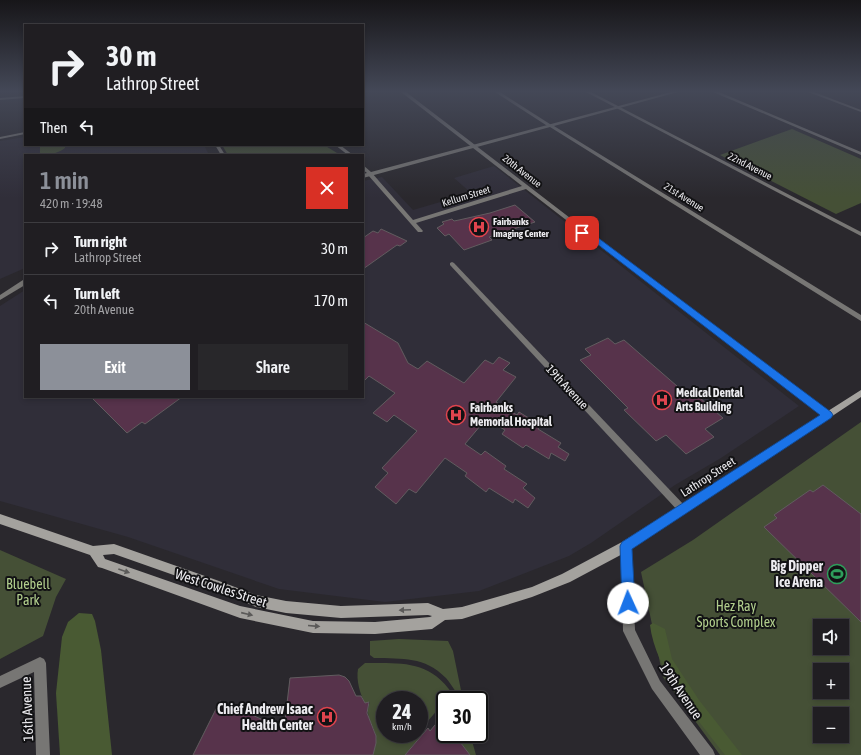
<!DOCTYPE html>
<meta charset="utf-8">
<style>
body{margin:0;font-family:"Asap Condensed",sans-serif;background:#28272a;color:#f1f3f6;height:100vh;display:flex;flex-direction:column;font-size:15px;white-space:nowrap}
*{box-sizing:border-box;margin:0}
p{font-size:13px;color:#a2a2a5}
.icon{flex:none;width:22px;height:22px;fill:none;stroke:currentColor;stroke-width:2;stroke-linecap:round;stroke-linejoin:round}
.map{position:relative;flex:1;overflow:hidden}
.side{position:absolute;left:24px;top:154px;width:340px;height:244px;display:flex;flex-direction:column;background:#201e22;border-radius:0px;box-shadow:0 2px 6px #0003,0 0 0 1px #3d3c40}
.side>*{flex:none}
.top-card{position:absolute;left:24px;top:24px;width:340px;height:122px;border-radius:0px;box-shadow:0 2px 6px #0003,0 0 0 1px #3d3c40;background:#201e22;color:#f1f3f6;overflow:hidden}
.controls{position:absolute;left:813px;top:619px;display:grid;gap:8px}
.controls a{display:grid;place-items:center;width:36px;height:36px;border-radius:0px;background:#201e22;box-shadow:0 2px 6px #0003,0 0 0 1px #3d3c40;font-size:20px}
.speed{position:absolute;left:376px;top:691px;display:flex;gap:8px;font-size:20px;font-weight:700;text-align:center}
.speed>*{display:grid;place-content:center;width:52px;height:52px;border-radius:50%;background:#201e22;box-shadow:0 2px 6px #0003,0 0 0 1px #3d3c40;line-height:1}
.speed small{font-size:10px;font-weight:400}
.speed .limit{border:2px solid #111;border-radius:6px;background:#fff;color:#111}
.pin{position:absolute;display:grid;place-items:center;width:34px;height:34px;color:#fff;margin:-17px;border-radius:8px;box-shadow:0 2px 6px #0006}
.me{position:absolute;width:44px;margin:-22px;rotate:358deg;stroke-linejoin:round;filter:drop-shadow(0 0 3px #0008)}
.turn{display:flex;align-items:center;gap:14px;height:84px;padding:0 16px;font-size:18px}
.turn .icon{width:52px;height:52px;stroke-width:2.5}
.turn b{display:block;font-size:28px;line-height:34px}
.then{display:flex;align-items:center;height:38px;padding:0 16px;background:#0003;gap:8px;font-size:15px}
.round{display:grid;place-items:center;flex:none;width:42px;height:42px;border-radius:0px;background:#28272a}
.head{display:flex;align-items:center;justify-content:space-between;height:68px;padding:0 16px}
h1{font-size:24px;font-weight:600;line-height:30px;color:#8c9099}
.cta{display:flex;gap:8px;margin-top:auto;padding:8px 16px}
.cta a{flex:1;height:46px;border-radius:0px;background:#8c9099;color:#fff;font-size:16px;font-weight:600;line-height:46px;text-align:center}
.cta a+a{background:#28272a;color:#f1f3f6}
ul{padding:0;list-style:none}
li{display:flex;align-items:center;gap:12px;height:52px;padding:0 16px;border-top:1px solid #3d3c40}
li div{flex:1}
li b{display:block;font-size:15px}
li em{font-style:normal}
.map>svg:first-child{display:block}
</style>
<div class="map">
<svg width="861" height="755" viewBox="0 0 861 755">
<rect width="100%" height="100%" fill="#2a282d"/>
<!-- built -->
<g fill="#302e39">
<polygon points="25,137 25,145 204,145 209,155 25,155 25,268 0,279 0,141"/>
<polygon points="494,166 799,406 721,458 675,485 591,543 569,556 479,591 385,602 279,589 128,537 0,501 0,306 25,290 25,397 363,397 363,181 382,177 413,210 471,193 454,178"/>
</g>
<!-- green -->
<g fill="#455036" fill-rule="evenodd">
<polygon points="792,129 861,159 861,203 836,214 720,155"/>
<path d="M 40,145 L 65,145 L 65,148 C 59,153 47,156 40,153 Z"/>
<polygon points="222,145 324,145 337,153 329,155 228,155"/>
<path d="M 861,422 L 861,755 L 720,755 L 663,677 L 641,572 L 693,540 ZM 820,626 L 842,626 L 842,648 L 820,648 ZM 820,670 L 842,670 L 842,692 L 820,692 ZM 820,714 L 842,714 L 842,736 L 820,736 Z"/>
<polygon points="0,550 66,579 56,597 43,636 0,659"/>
<path d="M 399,639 L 448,641 L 453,651 L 463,700 C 457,695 452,685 446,678 C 424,656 403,659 374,658 L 370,655 L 370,641 Z"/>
<path d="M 365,663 C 401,663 429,660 452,693 L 421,729 L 423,733 L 405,755 L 373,755 C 374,749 377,743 376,736 C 373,723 364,716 370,702 L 365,703 C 360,694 356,680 358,669 ZM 385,700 L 419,700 L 419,734 L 385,734 Z"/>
<polygon points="454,734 470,734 476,755 470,755"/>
</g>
<!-- forest -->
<g fill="#495a33">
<polygon points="79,613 92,614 95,621 101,650 112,755 60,755 56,693 62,637 68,622"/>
<path d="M 653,623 L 665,629 L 672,659 L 699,700 L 742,755 L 725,755 C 698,720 655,670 650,625 Z"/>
</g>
<!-- building -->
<g fill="#57334b" stroke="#615c5f">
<polygon points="515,205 535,222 489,237 492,240 464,250 449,234 445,236 437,228 444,224 442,222 452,219 454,221 459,220 490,213"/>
<polygon points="381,229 407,241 400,246 397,245 363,269 363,238 373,231 378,233"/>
<polygon points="363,322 398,343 408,363 418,369 427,361 464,383 485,360 493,364 499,357 510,363 503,370 516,377 496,402 517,415 519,412 540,425 538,429 561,443 558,447 569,454 565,461 551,453 549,459 526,445 523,448 502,434 505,430 486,419 465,444 481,455 485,451 506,466 504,469 527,484 523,488 535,498 528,508 515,499 513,503 489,488 486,492 465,476 467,473 445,458 416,493 409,489 396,504 375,487 388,473 382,468 417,431 394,415 387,422 373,413 395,393 369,376 363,382"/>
<polygon points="608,338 615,344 624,340 685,393 691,390 723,418 705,429 714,437 686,454 666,435 656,441 624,410 628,408 580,360 591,355 585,349"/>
<polygon points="91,397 182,397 145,424 142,422 127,433"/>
<polygon points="823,485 861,514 861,622 764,527 777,518 774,515 810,490 813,492"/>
<polygon points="339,675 345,677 349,681 356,696 361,696 365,703 369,702 367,713 376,736 376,743 373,755 193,755 220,701 284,729 290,678"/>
<polygon points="445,713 445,734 454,734 470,755 405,755 428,728 430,731"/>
</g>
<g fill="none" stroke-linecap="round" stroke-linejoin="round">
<!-- minor -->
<g fill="#777674" fill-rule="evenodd">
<polygon points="401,92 406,92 574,221 574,223 570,223 526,189 416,223 423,231 422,232 418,232 368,175 368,173 372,173 413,220 522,186"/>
<polygon points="495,92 500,92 553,126 549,127"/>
<polygon points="586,92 591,92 861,232 861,236"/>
<polygon points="808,92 814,92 861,110 861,112"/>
<polygon points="25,132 25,134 0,139 0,137"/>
<polygon points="215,145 219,145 225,155 221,155"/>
<polygon points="582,231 596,238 831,413 832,415 831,417 828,419 825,417 592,240 580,234 579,233"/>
<polygon points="452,262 454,263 685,506 687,509 685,512 682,514 679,512 450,265 450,263"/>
<polygon points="626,541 630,542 631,546 635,630 660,681 713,750 715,755 700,755 652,689 623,631 621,546 622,542"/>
<polygon points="40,657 44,659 46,663 50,755 36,755 34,672 0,688 0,676"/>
</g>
<!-- tertiary -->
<g fill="#777674" fill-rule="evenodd">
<polygon points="671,92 678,92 554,126 861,315 861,321 550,127 363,178 363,174 367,173 363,170 363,165 371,172"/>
<polygon points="713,92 719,92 861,152 861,155"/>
<polygon points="25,96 25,98 0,100 0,98"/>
<polygon points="335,145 340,145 353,155 348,155"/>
<polygon points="23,280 25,280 25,285 0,300 0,295"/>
</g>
<!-- secondary -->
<path fill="#a4a29e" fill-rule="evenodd" d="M 861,390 L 861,397 L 630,550 L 570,582 L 532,597 L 462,619 L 445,620 L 432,629 L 375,634 L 313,633 L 240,618 L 102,568 L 98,567 L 90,555 L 0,524 L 0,514 L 93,546 L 114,544 L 219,581 L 256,595 L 286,601 L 341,606 L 428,603 L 443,609 L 462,607 L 532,587 L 562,574 L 622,542 ZM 114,554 L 219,591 L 256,607 L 286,613 L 341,618 L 428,615 L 432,616 L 430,617 L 375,622 L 313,621 L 240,606 L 105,559 L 103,555 Z"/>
</g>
<!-- one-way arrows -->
<defs><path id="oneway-solid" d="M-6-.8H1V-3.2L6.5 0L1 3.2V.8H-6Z"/></defs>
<g fill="#5b5a59">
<use href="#oneway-solid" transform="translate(124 571) rotate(19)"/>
<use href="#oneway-solid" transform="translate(405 610) rotate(178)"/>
<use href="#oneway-solid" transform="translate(247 614) rotate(13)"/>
<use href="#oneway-solid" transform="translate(314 626) rotate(5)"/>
</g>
<!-- sky -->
<linearGradient id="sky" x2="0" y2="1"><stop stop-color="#171619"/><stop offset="0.46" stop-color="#444857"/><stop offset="1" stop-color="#444857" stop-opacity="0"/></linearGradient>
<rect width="861" height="198" fill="url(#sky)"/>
<!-- route -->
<polygon fill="#1a73e8" stroke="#114b97" points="582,231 597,237 831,412 833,415 831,418 632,549 635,603 633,607 628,609 624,607 622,603 620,546 622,542 820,415 592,240 579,235 578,233"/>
<!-- icons -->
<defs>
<symbol id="hospital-ring" viewBox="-11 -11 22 22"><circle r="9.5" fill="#121214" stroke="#e0444e" stroke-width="1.5"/><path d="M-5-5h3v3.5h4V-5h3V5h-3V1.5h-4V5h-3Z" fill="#e0444e"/></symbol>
<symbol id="stadium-ring" viewBox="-11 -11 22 22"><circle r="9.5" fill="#121214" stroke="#2e9e5b" stroke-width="1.5"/><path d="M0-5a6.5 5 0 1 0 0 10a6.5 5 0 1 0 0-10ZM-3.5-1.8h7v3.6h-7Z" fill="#2e9e5b"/></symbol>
</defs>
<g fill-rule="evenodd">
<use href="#hospital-ring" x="468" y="216" width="22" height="22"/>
<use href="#hospital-ring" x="651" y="389" width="22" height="22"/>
<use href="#hospital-ring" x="445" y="404" width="22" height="22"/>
<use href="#stadium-ring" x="826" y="563" width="22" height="22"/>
<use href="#hospital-ring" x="316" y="706" width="22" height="22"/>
</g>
<g text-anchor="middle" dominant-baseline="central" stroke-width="4" stroke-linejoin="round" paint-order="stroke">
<!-- far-street labels -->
<g font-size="10" fill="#ecebef" stroke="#121214">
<text transform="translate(750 166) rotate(27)">22nd Avenue</text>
<text transform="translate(522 171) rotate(38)">20th Avenue</text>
<text transform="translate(466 196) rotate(-17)">Kellum Street</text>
<text transform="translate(684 197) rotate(32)">21st Avenue</text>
</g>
<!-- far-poi labels -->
<g font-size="10" font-weight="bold" fill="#ecebef" stroke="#121214" text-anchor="start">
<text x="493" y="221">Fairbanks<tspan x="493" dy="12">Imaging Center</tspan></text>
</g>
<!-- street labels -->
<g font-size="12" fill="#ecebef" stroke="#121214">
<text transform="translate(567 387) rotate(47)">19th Avenue</text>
<text transform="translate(708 477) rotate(-33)">Lathrop Street</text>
</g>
<!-- poi labels -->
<g font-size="12" font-weight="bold" fill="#ecebef" stroke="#121214" text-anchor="start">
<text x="676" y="393">Medical Dental<tspan x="676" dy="14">Arts Building</tspan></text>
<text x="470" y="408">Fairbanks<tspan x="470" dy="14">Memorial Hospital</tspan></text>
</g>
<!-- near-poi labels -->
<g font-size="14" font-weight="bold" fill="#ecebef" stroke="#121214" text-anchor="end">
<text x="823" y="566">Big Dipper<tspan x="823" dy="16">Ice Arena</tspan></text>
<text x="313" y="709">Chief Andrew Isaac<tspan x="313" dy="16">Health Center</tspan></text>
</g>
<!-- near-park labels -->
<g font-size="14" fill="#b1ce8c" stroke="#121214">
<text x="28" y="584">Bluebell<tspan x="28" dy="16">Park</tspan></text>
<text x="736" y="606">Hez Ray<tspan x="736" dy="16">Sports Complex</tspan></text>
</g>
<!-- near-street labels -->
<g font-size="14" fill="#ecebef" stroke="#121214">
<text transform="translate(221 588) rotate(18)">West Cowles Street</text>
<text transform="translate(681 691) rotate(56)">19th Avenue</text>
<text transform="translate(27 709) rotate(-92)">16th Avenue</text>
</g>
</g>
</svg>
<div class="controls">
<a><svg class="icon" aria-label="sound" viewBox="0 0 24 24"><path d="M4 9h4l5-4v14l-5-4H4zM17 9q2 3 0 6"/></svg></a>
<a>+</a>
<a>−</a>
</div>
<div class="speed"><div>24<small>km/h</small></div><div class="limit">30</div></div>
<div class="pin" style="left:582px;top:233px;background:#d93025"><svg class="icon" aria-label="arrive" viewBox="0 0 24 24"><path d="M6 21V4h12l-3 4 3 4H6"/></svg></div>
<svg class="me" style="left:628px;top:603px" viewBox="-20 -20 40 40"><circle r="19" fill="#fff"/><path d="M0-13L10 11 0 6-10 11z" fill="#1a73e8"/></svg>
<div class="top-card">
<div class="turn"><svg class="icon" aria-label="right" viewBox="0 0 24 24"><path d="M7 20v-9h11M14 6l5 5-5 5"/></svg><div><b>30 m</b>Lathrop Street</div></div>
<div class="then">Then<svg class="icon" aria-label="left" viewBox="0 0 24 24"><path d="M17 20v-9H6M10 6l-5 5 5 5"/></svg></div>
</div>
<section class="side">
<div class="head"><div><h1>1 min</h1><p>420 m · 19:48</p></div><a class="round" style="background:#d93025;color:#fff"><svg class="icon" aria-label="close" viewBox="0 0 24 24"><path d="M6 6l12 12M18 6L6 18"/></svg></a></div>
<ul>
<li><svg class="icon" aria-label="right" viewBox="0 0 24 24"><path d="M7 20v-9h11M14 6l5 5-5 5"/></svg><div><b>Turn right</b><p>Lathrop Street</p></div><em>30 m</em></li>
<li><svg class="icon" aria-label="left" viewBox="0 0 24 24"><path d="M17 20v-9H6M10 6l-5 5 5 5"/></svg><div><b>Turn left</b><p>20th Avenue</p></div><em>170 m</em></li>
</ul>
<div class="cta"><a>Exit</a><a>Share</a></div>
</section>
</div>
